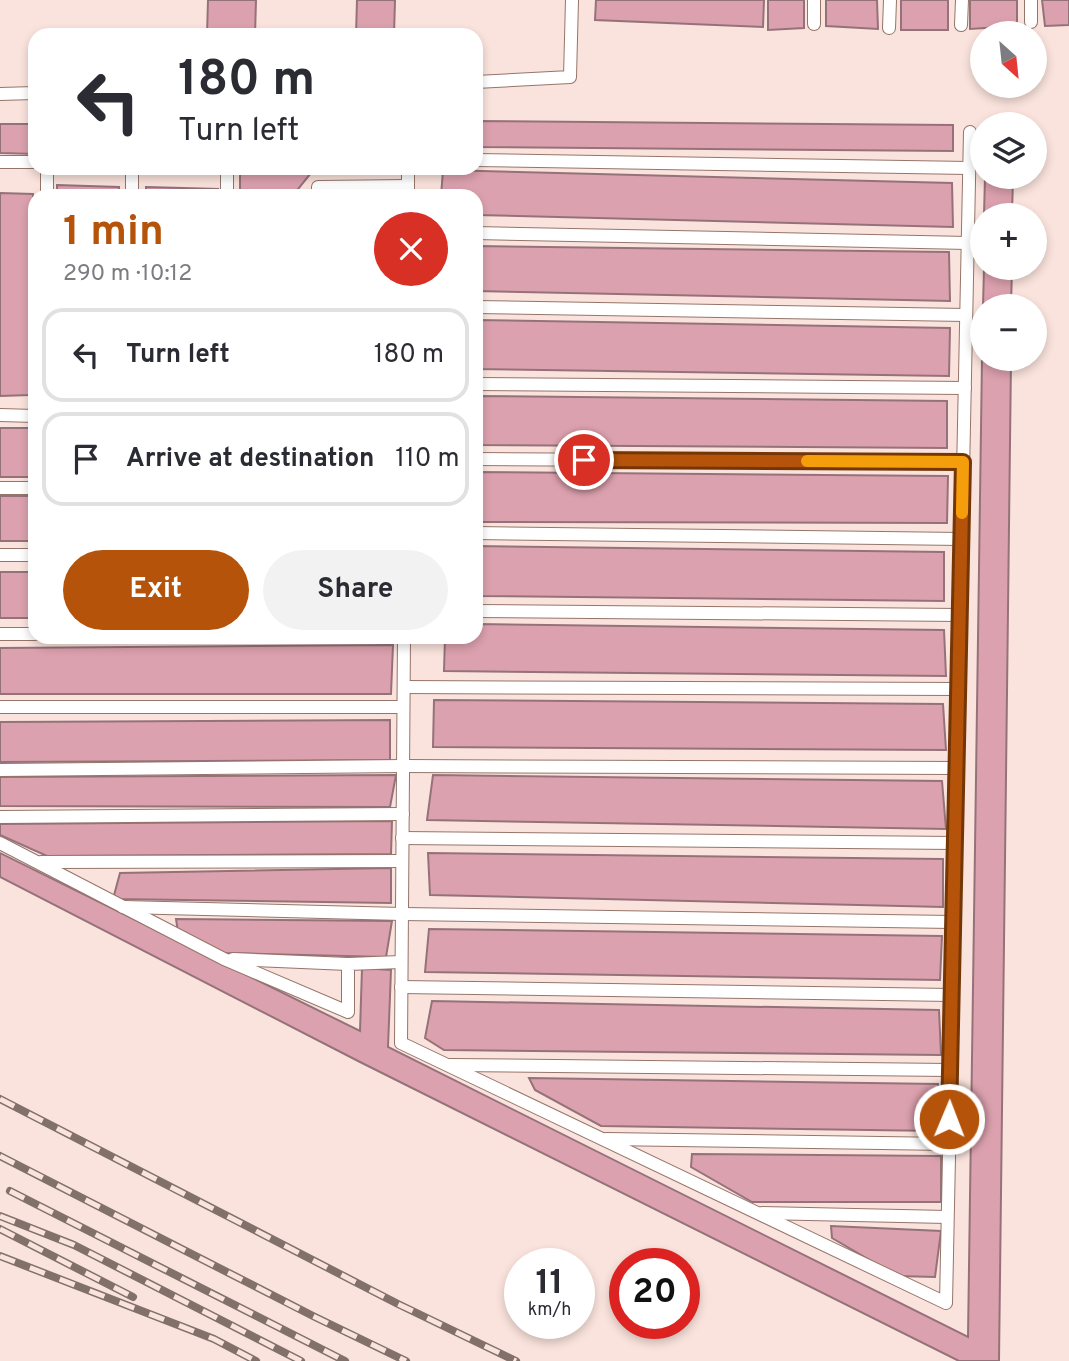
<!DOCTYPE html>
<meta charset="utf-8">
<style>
body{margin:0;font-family:Overpass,sans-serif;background:#f2f2f3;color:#2b2b33;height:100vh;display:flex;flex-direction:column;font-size:26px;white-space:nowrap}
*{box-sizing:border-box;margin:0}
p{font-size:23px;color:#7c7c81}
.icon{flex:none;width:38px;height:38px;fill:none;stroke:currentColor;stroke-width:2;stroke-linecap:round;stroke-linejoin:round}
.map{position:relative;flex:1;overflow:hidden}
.drawer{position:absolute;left:28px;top:189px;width:455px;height:455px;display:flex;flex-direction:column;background:#fff;border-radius:21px;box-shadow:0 4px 10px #0003}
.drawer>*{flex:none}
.banner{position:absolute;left:28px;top:28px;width:455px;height:147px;border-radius:21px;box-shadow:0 4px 10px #0003;background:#fff;color:#2b2b33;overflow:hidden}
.needle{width:46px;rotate:153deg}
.controls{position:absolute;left:970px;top:21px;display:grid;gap:14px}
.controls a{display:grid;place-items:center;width:77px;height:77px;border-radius:50%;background:#fff;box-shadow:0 4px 10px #0003;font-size:35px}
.speed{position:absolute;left:504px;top:1248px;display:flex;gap:14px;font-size:35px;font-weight:700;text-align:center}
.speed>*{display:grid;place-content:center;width:91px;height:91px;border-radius:50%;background:#fff;box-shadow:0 4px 10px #0003;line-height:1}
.speed small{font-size:18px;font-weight:400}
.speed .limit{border:10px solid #d22;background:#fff;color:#111}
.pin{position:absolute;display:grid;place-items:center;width:60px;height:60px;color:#fff;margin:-30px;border:4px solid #fff;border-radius:50%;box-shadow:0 2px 7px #0007}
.me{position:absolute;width:77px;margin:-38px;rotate:1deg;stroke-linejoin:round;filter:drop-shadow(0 0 5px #0008)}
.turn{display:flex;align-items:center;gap:24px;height:147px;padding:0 35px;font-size:32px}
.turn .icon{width:91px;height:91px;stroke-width:2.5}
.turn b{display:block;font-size:49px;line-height:60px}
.round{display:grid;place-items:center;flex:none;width:74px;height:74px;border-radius:37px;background:#f2f2f3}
.head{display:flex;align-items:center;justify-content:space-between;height:119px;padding:0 35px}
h1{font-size:42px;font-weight:700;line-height:52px;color:#b45309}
.primary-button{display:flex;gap:14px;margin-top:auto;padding:14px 35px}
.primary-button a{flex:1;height:80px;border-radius:42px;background:#b45309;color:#fff;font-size:28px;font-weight:700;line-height:80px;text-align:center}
.primary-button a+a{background:#f2f2f3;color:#2b2b33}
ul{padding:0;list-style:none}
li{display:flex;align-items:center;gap:21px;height:94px;margin:0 14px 10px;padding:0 21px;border:4px solid #e1e1e2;border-radius:21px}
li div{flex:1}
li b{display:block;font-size:26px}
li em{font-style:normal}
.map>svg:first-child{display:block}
</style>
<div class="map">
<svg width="1069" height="1361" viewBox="0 0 1069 1361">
<rect width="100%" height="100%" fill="#fae3dc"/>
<!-- building -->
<g fill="#dca1ae" stroke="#95727a" stroke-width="2">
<polygon points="208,0 256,0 255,35 207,35"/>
<polygon points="357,0 395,0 394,35 356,35"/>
<polygon points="596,0 764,0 763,27 595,20"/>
<polygon points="768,0 804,0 804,28 768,30"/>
<polygon points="826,0 877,0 878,29 826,26"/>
<rect x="901" y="0" width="47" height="30"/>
<polygon points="970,0 1017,0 1017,26 970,29"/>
<polygon points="1042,0 1069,0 1069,25 1045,26"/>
<polygon points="476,121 953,125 953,151 476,147"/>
<polygon points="0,124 35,124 35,154 0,153"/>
<polygon points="240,168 315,168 298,189 298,196 240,196"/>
<polygon points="443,170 952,183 953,227 476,215 476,196 441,196"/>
<polygon points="985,177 1013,177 1012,215 984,215"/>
<polygon points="57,185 119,187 119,196 57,196"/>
<polygon points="146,187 218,189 217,196 146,196"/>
<polygon points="0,193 33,194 30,395 0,396"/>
<polygon points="476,246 949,252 950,301 476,291"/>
<polygon points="984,268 1012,268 1011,306 983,306"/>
<polygon points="476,320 950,328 949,376 476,369"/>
<polygon points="982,359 1011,359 999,1361 959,1361 360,1062 0,877 0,853 360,1031 362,968 391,970 388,1047 968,1337"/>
<polygon points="476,396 947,401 947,448 476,445"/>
<rect x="0" y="428" width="35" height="49"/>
<polygon points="476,472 948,476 947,523 476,522"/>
<rect x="0" y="496" width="35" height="45"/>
<polygon points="476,546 944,552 944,601 476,596"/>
<rect x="0" y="572" width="35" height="46"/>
<polygon points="476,624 944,630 946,676 444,671 445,637 476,637"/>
<polygon points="393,645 391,694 0,694 0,648"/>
<polygon points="434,700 943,704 946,750 433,747"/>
<polygon points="390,720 390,760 0,762 0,722"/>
<polygon points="396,775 390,807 0,806 0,777"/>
<polygon points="433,775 942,781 946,829 427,820"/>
<polygon points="392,821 391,854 47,856 0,835 0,824"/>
<polygon points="428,853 943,859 943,907 430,895"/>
<polygon points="391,868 391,903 113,899 120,873"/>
<polygon points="176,919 392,921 386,957 224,953 178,932"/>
<polygon points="429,929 942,936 940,980 425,972"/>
<polygon points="432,1001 939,1010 941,1055 444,1050 425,1038"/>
<polygon points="529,1078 938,1084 939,1131 601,1126 535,1090"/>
<polygon points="692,1154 941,1156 941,1202 752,1202 691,1167"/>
<polygon points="831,1226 941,1231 935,1277 897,1276 832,1238"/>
</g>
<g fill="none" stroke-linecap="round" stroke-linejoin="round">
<defs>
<g id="lane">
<polyline points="814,0 814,24"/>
<polyline points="1031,0 1031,22"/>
<polyline points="961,25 962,0"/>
<polyline points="889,28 890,0"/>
<polyline points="476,82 570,77 572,0"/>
<polyline points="0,94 35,93"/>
<polyline points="476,160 969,168"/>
<polyline points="0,162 35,162"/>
<polyline points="47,168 47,196"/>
<polyline points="132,168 132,196"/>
<polyline points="227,196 227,168"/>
<polyline points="318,196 318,187 408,186"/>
<polyline points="408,196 408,168"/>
<polyline points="476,233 968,243"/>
<polyline points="476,307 966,315"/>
<polyline points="476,384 965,388"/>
<polyline points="0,415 35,416"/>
<polyline points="476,459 963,462"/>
<polyline points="0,488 35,488"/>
<polyline points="476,533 962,539"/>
<polyline points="0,555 35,555"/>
<polyline points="476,611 960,615"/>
<polyline points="0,634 35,634"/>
<polyline points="404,637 401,1043 946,1303 970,132"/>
<polyline points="404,687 958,689"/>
<polyline points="0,707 403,707"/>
<polyline points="0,770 403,766 957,768"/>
<polyline points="0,817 403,814"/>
<polyline points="402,838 955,843"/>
<polyline points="0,843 224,959 348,1012 348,964 401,962"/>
<polyline points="41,862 402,861"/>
<polyline points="123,907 402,914 953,922"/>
<polyline points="233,959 348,964"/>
<polyline points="401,987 952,995"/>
<polyline points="450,1065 950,1070"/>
<polyline points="606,1139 949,1144"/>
<polyline points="762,1213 947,1217"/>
</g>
</defs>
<!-- lane casing -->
<use href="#lane" stroke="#95756a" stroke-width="14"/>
<!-- lane -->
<use href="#lane" stroke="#fff" stroke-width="12"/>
<defs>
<g id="rail">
<polyline points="0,1099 398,1304 516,1361"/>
<polyline points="0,1156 313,1316 406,1361"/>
<polyline points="10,1191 345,1361"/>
<polyline points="0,1216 74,1245 301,1361"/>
<polyline points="0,1229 133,1297"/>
<polyline points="0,1256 214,1339 256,1361"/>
</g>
</defs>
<!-- rail casing -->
<use href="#rail" stroke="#82706b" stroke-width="8"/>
<!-- rail -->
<use href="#rail" stroke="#fae3dc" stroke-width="5" stroke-dasharray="16" stroke-linecap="butt"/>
</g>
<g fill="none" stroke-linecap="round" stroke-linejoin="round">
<defs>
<polyline id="route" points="584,460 963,462 949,1119"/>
</defs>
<!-- route casing -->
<use href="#route" stroke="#753606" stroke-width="18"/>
<!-- route -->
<use href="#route" stroke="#b45309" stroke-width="12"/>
<!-- slow -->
<polyline stroke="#f59e0b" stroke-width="12" points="807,461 963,462 962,513"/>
</g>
</svg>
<div class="controls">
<a><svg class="needle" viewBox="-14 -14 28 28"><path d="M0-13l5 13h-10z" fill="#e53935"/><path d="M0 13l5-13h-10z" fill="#7c7c81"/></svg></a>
<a><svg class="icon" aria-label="layers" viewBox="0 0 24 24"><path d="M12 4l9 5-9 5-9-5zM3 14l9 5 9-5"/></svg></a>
<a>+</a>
<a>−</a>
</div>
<div class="speed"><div>11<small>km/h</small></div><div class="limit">20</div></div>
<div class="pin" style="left:584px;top:460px;background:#d93025"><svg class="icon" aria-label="arrive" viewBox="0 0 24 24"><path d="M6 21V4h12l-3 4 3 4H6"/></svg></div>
<svg class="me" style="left:949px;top:1119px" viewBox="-20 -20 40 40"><circle r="17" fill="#b45309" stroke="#fff" stroke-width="3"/><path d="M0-11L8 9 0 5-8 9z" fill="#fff"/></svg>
<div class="banner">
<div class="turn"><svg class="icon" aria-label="left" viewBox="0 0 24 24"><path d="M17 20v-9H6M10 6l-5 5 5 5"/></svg><div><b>180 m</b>Turn left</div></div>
</div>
<section class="drawer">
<div class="head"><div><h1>1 min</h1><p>290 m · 10:12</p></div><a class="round" style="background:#d93025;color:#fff"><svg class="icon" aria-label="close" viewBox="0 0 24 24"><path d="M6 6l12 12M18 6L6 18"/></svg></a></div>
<ul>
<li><svg class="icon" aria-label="left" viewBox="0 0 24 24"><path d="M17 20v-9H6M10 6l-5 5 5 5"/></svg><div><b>Turn left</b></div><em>180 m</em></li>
<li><svg class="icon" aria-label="arrive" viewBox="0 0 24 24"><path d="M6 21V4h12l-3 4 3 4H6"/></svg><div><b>Arrive at destination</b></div><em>110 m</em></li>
</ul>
<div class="primary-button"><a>Exit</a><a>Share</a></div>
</section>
</div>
